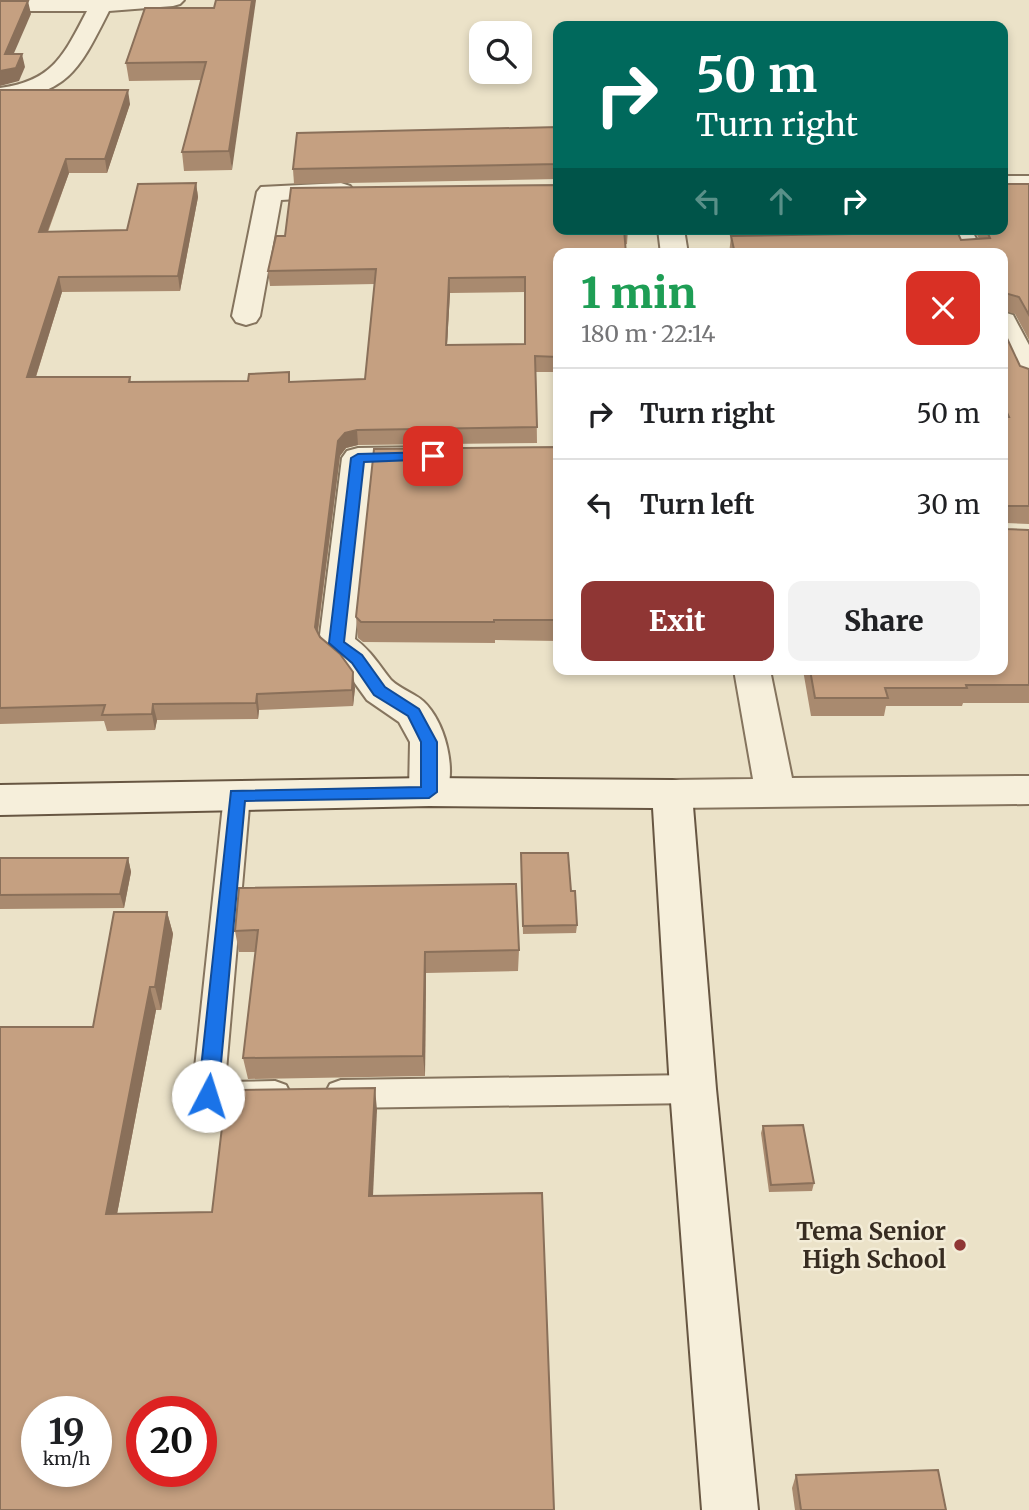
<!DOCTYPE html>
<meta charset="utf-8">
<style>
body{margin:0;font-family:Merriweather,serif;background:#f2f2f2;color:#202124;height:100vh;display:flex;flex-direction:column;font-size:26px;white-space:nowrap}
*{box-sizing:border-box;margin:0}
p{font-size:23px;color:#757577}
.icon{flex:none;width:38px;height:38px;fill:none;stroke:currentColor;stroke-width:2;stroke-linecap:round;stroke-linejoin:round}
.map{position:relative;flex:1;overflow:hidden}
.sheet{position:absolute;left:553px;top:248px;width:455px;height:427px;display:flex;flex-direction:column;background:#fff;border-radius:14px;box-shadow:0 4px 10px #0003}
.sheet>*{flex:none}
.top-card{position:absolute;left:553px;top:21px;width:455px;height:214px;border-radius:14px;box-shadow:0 4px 10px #0003;background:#00695c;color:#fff;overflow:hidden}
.controls{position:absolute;left:469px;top:21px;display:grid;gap:14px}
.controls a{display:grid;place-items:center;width:63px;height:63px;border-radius:14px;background:#fff;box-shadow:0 4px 10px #0003;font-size:35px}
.speed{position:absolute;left:21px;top:1396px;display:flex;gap:14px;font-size:35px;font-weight:700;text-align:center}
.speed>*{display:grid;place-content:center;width:91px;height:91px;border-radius:50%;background:#fff;box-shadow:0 4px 10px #0003;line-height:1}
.speed small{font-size:18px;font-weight:400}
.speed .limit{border:10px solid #d22;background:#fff;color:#111}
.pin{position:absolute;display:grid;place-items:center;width:60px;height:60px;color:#fff;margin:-30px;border-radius:14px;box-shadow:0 4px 10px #0006}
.me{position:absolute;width:77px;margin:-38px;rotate:5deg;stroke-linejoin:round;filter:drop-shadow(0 0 5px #0008)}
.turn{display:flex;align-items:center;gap:24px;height:147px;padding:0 28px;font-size:32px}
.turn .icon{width:91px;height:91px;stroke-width:2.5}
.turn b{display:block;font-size:49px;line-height:60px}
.lanes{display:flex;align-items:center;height:66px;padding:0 28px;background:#0003;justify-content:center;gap:35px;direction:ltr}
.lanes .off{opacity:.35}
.round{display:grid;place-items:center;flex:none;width:74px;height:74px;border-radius:14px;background:#f2f2f2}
.head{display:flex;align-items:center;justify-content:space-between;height:119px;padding:0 28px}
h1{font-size:42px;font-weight:800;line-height:52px;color:#1e9e55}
.button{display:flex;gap:14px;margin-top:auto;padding:14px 28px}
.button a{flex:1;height:80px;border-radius:14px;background:#8f3634;color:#fff;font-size:28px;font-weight:800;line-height:80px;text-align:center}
.button a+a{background:#f2f2f2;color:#202124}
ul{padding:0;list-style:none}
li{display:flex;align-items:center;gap:21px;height:91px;padding:0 28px;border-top:2px solid #e0e0e0}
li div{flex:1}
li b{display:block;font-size:26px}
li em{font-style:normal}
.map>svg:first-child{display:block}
</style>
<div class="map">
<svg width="1029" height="1510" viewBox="0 0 1029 1510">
<rect width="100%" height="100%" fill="#ebe2c8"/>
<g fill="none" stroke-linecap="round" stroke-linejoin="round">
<defs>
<g id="lane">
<path d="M 237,785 L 247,788 L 250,795 L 225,1082 L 275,1081 L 286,1085 L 291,1095 L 286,1105 C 265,1112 218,1113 197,1106 L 192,1096 L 224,795 L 227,788 Z"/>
<polygon points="693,1075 704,1079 709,1089 704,1099 693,1103 341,1108 330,1104 325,1094 330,1084 341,1080"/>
</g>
<g id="street">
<path d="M 0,0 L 184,0 L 180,4 L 173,6 L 109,11 C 79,70 70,92 0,102 L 0,88 C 53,81 64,55 87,11 L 0,11 Z"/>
<rect x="1003" y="176" width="26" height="16"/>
<polygon points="341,183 350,186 354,191 350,196 281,200 260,316 256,322 246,325 236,322 232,316 257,192 261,187"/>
<polygon points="658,229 684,229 688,254 661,254"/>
<polygon points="953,229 971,229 984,254 957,254 949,235"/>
<polygon points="1003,312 1013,315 1029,345 1029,385 1018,382 1003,351"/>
<path d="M 427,447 L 438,450 L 443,457 L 438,464 L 427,467 L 373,467 L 355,639 C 371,651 379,665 391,680 C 401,690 418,694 427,705 C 447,728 458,775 443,802 L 429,806 L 415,802 L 409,792 L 410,742 L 399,722 L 367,700 L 344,668 L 324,652 L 319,643 L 342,458 L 347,451 L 358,448 Z"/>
<polygon points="734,670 770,670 792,778 1029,776 1029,804 672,808 658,804 652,794 658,784 672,780 753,779"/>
</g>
<polygon id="secondary" points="429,778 672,780 686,784 692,794 716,1089 758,1510 702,1510 670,1089 653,808 429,806 0,815 0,785"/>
</defs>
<!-- lane casing -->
<use href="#lane" stroke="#85745e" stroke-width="4"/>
<!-- street casing -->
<use href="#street" stroke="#85745e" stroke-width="4"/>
<!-- secondary casing -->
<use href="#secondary" stroke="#675642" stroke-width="4"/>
<!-- lane -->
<use href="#lane" fill="#f6efdb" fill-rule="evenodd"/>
<!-- street -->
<use href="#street" fill="#f6efdb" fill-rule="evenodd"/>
<!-- secondary -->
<use href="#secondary" fill="#f6efdb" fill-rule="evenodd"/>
</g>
<!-- wall -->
<g fill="#a98a6f" fill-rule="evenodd">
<polygon points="214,8 232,170 184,171 182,152 201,80 129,81 126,63"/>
<path d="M 0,90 L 130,104 L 107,173 L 69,173 L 48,232 L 127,230 L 196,183 L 198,197 L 180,291 L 62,292 L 36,377 L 130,377 L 131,382 L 290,382 L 365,379 L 375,284 L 270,286 L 268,271 L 628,229 L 627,244 L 558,254 L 558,372 L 536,372 L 537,443 L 358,445 L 346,448 L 340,456 L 318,633 L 355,688 L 353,706 L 259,710 L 258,719 L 157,720 L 155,730 L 107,731 L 104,721 L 0,724 ZM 525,292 L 525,344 L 447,345 L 450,293 Z"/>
<polygon points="558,127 558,179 294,184 293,169"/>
<polygon points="1029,184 1029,340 1015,314 1005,311 1005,334 1020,366 1029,369 1029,524 1006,523 1006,529 1029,530 1029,703 963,703 962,706 886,706 884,716 811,716 803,670 1003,670 1003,254 729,254 731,236 844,234 845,229 956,229 961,240 979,239 974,229 1003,229"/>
<polygon points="558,447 558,641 495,640 495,643 363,642 358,638 356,617"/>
<polygon points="521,853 571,891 577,925 576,933 523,934"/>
<polygon points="0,858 128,858 131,872 124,908 0,909"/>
<polygon points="239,888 519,950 518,971 426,973 425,1076 248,1079 243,1058 256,952 239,952 235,931"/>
<polygon points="167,912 173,934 161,1010 156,1010 117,1214 212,1212 377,1110 0,1510 93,1027"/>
<polygon points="763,1126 814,1183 812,1191 769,1192 761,1133"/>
<polygon points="796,1475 946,1510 795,1510 792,1488"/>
</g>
<!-- shaded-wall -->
<g fill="#8a705a">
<polygon points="252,0 256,0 232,170 229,151"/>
<polygon points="28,1 31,14 8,67 5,54"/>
<polygon points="22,54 25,67 19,81 0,86 0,71"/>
<polygon points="128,90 130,104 107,173 105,159"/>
<polygon points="66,159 69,173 42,246 39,232"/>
<polygon points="196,183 198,197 180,291 178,276"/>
<polygon points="59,277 62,292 31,392 27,377"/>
<polygon points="449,278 450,293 446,361 446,345"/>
<polygon points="357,430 358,445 346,448 340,456 316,643 315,627 338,441 345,433"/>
<polygon points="353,672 355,688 353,706 352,690"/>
<polygon points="257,694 259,710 258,719 256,703"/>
<polygon points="153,704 157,720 155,730 152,714"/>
<polygon points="128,858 131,872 124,908 120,894"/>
<polygon points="167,912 173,934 161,1010 155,987"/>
<polygon points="425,952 426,973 425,1076 423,1056"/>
<polygon points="150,987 156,1010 113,1235 106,1214"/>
<polygon points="375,1088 377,1110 372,1217 369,1196"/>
</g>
<!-- building -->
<g fill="#c5a081" stroke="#8a705a" stroke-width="2" fill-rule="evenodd">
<polygon points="216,0 252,0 229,151 182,152 206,62 126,63 145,8 214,8"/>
<polygon points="0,1 28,1 5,54 22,54 16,68 0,71"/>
<path d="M 0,90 L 128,90 L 105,159 L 66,159 L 39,232 L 127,230 L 138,184 L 196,183 L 178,276 L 59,277 L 27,377 L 130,377 L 129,382 L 248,381 L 249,374 L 289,372 L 289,382 L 365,379 L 376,269 L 268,271 L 276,236 L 285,236 L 291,188 L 558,185 L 558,229 L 624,229 L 626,254 L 558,254 L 558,357 L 535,356 L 537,427 L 357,430 L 345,433 L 338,441 L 315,627 L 320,637 L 340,654 L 353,672 L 352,690 L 257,694 L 256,703 L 153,704 L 152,714 L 102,715 L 105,705 L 0,708 ZM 525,277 L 525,344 L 446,345 L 449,278 Z"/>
<polygon points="558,127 558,164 293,169 297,133"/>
<polygon points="1003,184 1029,184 1029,315 1019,297 1005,293 1005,334 1020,366 1029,369 1029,506 1006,506 1006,529 1029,530 1029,685 966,685 967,688 885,688 888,698 815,698 810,670 1003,670 1003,417 1009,417 1003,404 1003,254 735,254 731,236 851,234 850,229 956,229 961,240 990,238 986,229 1003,229"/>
<polygon points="558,447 558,620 494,620 494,622 361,622 356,617 374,449"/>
<polygon points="521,853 568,853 571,891 575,891 577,925 523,926"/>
<polygon points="0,858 128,858 120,894 0,895"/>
<polygon points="516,884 519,950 425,952 423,1056 243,1058 258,930 235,931 239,888"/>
<path d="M 114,912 L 167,912 L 155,987 L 150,987 L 106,1214 L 212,1212 L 225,1102 L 238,1102 L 239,1090 L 375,1088 L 369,1196 L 542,1193 L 554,1510 L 0,1510 L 0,1027 L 93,1027 ZM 37,1412 L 96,1412 L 96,1472 L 37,1472 ZM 142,1412 L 201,1412 L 201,1472 L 142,1472 Z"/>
<polygon points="803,1125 814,1183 771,1185 763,1126"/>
<polygon points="938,1470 946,1510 801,1510 796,1475"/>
</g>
<!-- route -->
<polygon fill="#1a73e8" stroke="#114b97" stroke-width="2" points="433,452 438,454 438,459 364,462 344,642 362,655 385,687 419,709 437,742 437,792 429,798 245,801 218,1096 215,1102 208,1105 201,1102 198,1096 231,791 421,787 421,742 408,716 374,695 352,663 329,643 351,458 358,454"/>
<!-- markers -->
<circle fill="#8f3634" stroke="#f3ecd7" stroke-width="2.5" cx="960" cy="1245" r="7"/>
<g text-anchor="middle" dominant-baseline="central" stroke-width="5" stroke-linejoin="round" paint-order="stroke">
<!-- near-poi labels -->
<g font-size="24" font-weight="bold" fill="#372c21" stroke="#f3ecd7" text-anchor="end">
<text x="946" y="1231">Tema Senior<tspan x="946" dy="28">High School</tspan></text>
</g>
</g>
</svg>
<div class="controls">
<a><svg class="icon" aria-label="search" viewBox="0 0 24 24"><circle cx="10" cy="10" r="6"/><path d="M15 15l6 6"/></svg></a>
</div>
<div class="speed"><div>19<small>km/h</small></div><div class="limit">20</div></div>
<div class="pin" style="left:433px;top:456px;background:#d93025"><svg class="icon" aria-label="arrive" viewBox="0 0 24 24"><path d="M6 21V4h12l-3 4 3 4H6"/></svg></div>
<svg class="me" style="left:208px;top:1096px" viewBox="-20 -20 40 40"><circle r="19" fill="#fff"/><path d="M0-13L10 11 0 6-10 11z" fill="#1a73e8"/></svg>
<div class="top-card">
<div class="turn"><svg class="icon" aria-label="right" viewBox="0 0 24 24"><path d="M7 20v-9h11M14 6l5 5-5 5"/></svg><div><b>50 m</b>Turn right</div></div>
<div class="lanes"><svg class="icon off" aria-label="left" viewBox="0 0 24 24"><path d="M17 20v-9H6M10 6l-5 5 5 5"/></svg><svg class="icon off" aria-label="ahead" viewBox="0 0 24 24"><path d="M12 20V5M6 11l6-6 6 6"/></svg><svg class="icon" aria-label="right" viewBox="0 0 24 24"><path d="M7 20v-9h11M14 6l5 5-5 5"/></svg></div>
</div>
<section class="sheet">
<div class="head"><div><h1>1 min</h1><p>180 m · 22:14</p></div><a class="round" style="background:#d93025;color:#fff"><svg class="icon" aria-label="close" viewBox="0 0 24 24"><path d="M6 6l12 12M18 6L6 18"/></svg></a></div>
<ul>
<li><svg class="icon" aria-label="right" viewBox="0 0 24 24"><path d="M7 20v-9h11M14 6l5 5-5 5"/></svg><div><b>Turn right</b></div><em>50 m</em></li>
<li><svg class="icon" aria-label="left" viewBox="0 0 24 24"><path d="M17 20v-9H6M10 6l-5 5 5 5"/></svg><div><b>Turn left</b></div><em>30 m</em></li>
</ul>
<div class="button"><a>Exit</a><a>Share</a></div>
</section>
</div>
